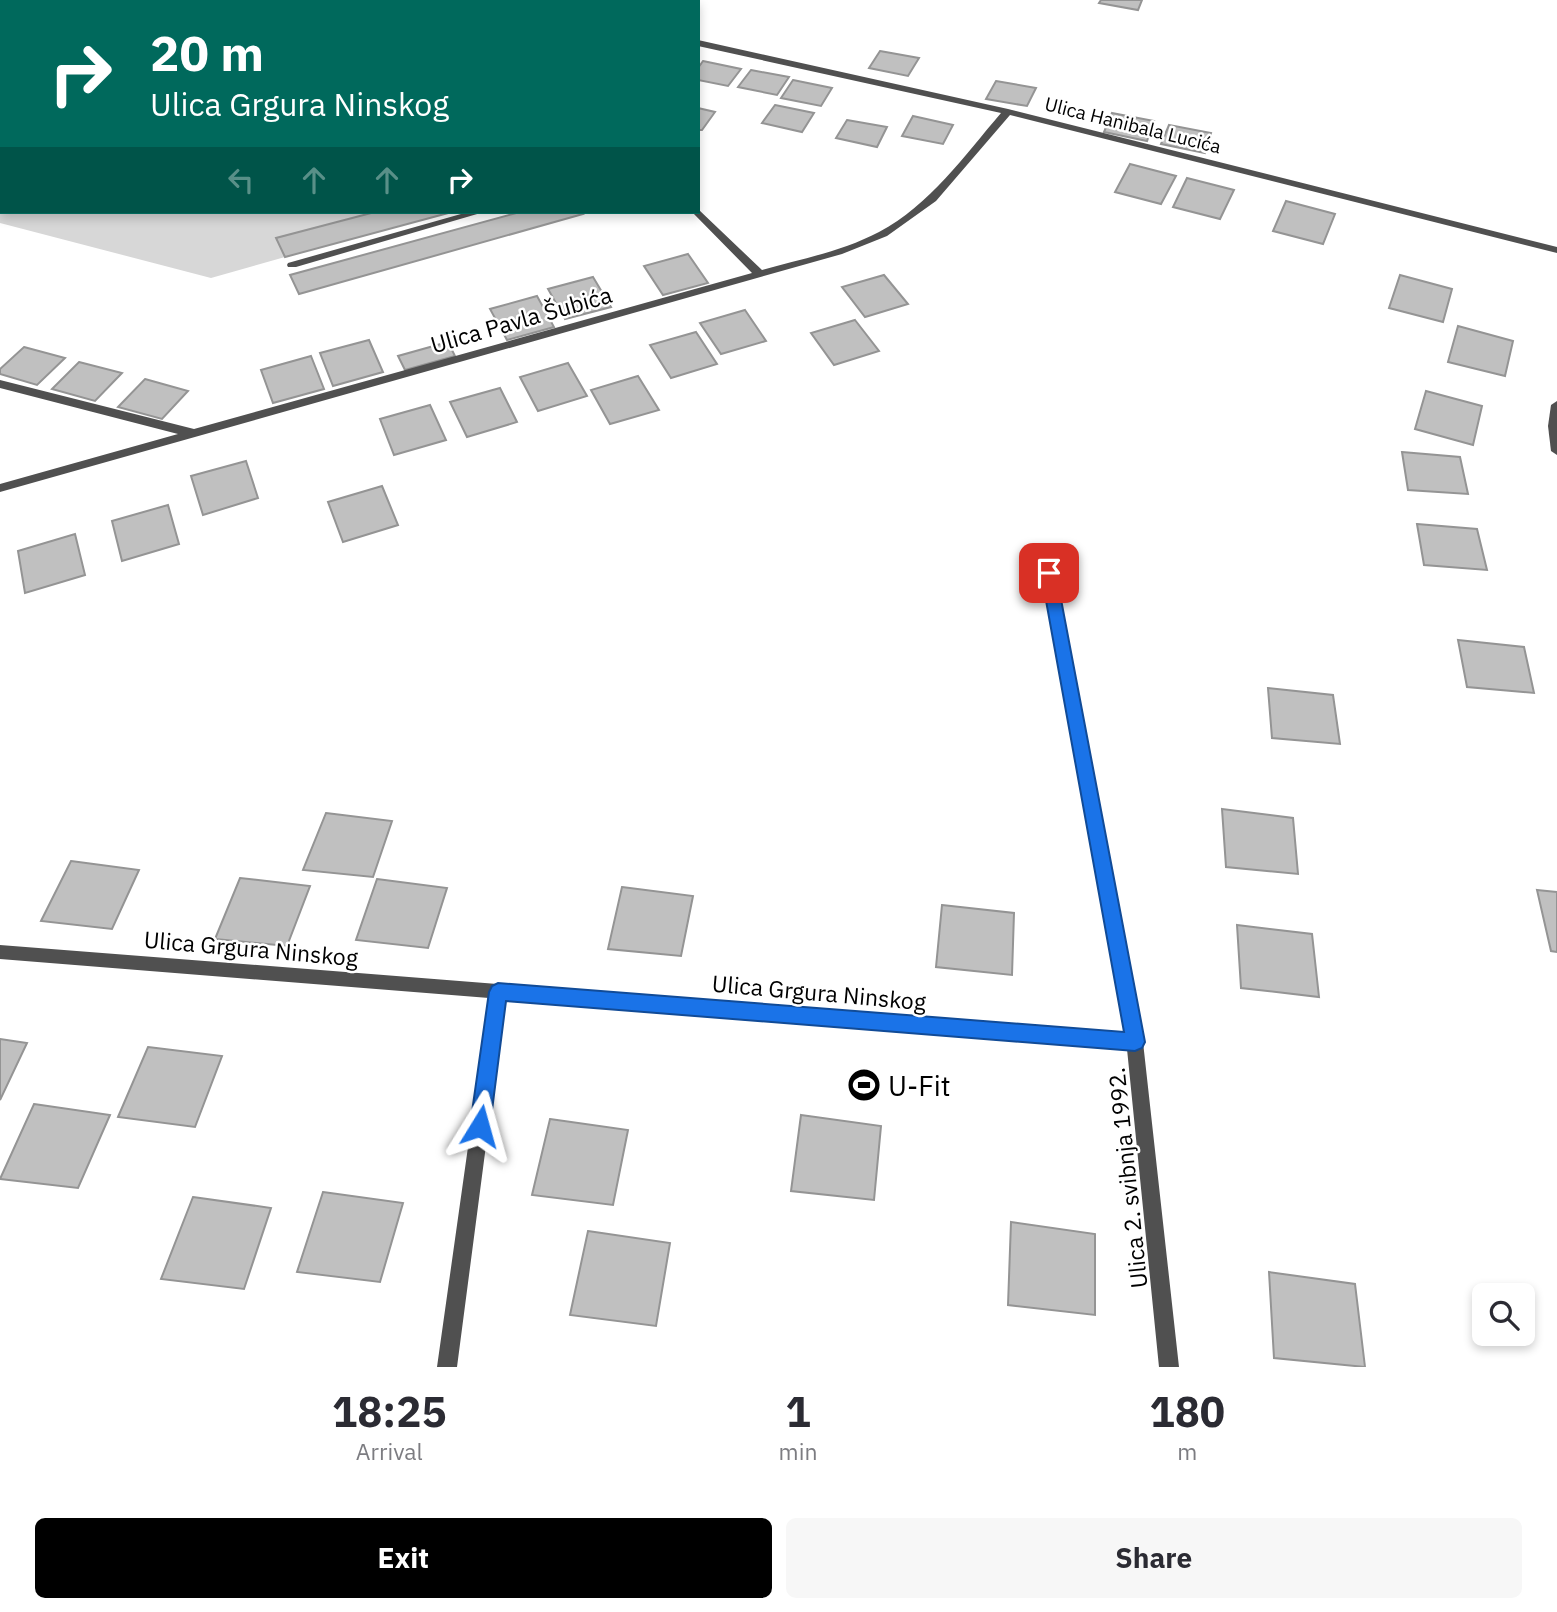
<!DOCTYPE html>
<meta charset="utf-8">
<style>
body{margin:0;font-family:"IBM Plex Sans",sans-serif;background:#f7f7f7;color:#2b2b33;height:100vh;display:flex;flex-direction:column;font-size:26px;white-space:nowrap}
*{box-sizing:border-box;margin:0}
p{font-size:23px;color:#7c7c81}
.icon{flex:none;width:38px;height:38px;fill:none;stroke:currentColor;stroke-width:2;stroke-linecap:round;stroke-linejoin:round}
.map{position:relative;height:1367px;overflow:hidden}
.sheet{display:flex;flex-direction:column;background:#fff;flex:1}
.sheet>*{flex:none}
.top-card{position:absolute;left:0px;top:0px;width:700px;height:214px;box-shadow:0 4px 10px #0003;background:#00695c;color:#fff;overflow:hidden}
.fabs{position:absolute;left:1472px;top:1283px;display:grid;gap:14px}
.fabs a{display:grid;place-items:center;width:63px;height:63px;border-radius:10px;background:#fff;box-shadow:0 4px 10px #0003;font-size:35px}
.pin{position:absolute;display:grid;place-items:center;width:60px;height:60px;color:#fff;margin:-30px;border-radius:14px;box-shadow:0 4px 10px #0006}
.me{position:absolute;width:77px;margin:-38px;rotate:8deg;stroke-linejoin:round;filter:drop-shadow(0 0 5px #0008)}
.turn{display:flex;align-items:center;gap:24px;height:147px;padding:0 35px;font-size:32px}
.turn .icon{width:91px;height:91px;stroke-width:2.5}
.turn b{display:block;font-size:49px;line-height:60px}
.lanes{display:flex;align-items:center;height:66px;padding:0 35px;background:#0003;justify-content:center;gap:35px;direction:ltr}
.lanes .off{opacity:.35}
.eta{display:flex;justify-content:space-evenly;align-items:center;height:119px;text-align:center}
.eta b{font-size:42px;font-weight:700;line-height:49px}
.cta{display:flex;gap:14px;margin-top:auto;padding:14px 35px}
.cta a{flex:1;height:80px;border-radius:10px;background:#000;color:#fff;font-size:28px;font-weight:700;line-height:80px;text-align:center}
.cta a+a{background:#f7f7f7;color:#2b2b33}
.map>svg:first-child{display:block}
</style>
<div class="map">
<svg width="1557" height="1367" viewBox="0 0 1557 1367">
<rect width="100%" height="100%" fill="#fff"/>
<!-- green -->
<polygon fill="#d7d7d7" points="0,155 2,212 375,212 277,238 285,257 211,278 0,223"/>
<!-- building -->
<g fill="#c0c0c0" stroke="#949494" stroke-width="2">
<polygon points="1101,0 1142,0 1138,10 1099,3"/>
<polygon points="880,51 919,58 908,76 869,68"/>
<polygon points="703,61 741,69 728,86 698,80 698,68"/>
<polygon points="751,70 789,77 777,95 738,87"/>
<polygon points="793,80 832,88 821,106 781,98"/>
<polygon points="996,81 1036,88 1027,106 986,99"/>
<polygon points="775,105 814,113 802,132 762,123"/>
<polygon points="698,108 715,112 702,130 698,130"/>
<polygon points="1112,113 1154,121 1147,141 1104,132"/>
<polygon points="913,116 953,125 943,144 902,136"/>
<polygon points="847,120 887,127 877,147 836,138"/>
<polygon points="1169,125 1211,133 1205,153 1161,144"/>
<polygon points="1130,164 1176,176 1161,204 1115,192"/>
<polygon points="1187,178 1234,190 1220,219 1173,207"/>
<polygon points="1286,201 1335,214 1323,244 1273,231"/>
<polygon points="375,212 452,212 285,257 276,238"/>
<polygon points="520,212 581,212 583,214 299,294 290,275"/>
<polygon points="688,254 708,283 663,295 644,266"/>
<polygon points="884,275 908,304 865,317 842,287"/>
<polygon points="1400,275 1452,289 1443,322 1389,308"/>
<polygon points="593,277 611,307 565,319 548,289"/>
<polygon points="537,296 554,327 507,340 490,309"/>
<polygon points="745,310 766,341 721,354 700,323"/>
<polygon points="855,320 879,351 834,365 811,333"/>
<polygon points="1458,326 1513,341 1505,376 1448,362"/>
<polygon points="696,332 717,364 671,378 650,345"/>
<polygon points="369,340 383,372 333,386 320,353"/>
<polygon points="448,342 455,356 405,370 398,356"/>
<polygon points="24,347 65,358 37,385 0,374 0,369"/>
<polygon points="311,356 324,389 273,403 261,370"/>
<polygon points="79,362 122,373 95,401 52,389"/>
<polygon points="568,363 587,396 538,411 520,377"/>
<polygon points="638,376 659,410 610,424 591,390"/>
<polygon points="145,379 188,391 162,419 118,407"/>
<polygon points="500,388 517,422 467,437 450,402"/>
<polygon points="1426,391 1482,406 1473,445 1415,429"/>
<polygon points="430,405 446,440 394,455 380,419"/>
<polygon points="1402,452 1460,457 1468,494 1408,490"/>
<polygon points="246,461 258,498 203,515 191,476"/>
<polygon points="382,486 398,525 343,542 328,502"/>
<polygon points="168,505 179,544 122,561 112,521"/>
<polygon points="1417,524 1477,529 1487,570 1424,565"/>
<polygon points="75,534 85,575 25,593 18,551"/>
<polygon points="1458,640 1524,647 1534,693 1467,687"/>
<polygon points="1268,688 1333,695 1340,744 1272,738"/>
<polygon points="1222,809 1293,818 1298,874 1226,867"/>
<polygon points="326,813 392,821 373,877 303,870"/>
<polygon points="71,861 139,870 112,929 41,921"/>
<polygon points="240,878 310,886 287,946 215,939"/>
<polygon points="377,879 447,888 428,948 356,940"/>
<polygon points="622,887 693,896 681,956 608,949"/>
<polygon points="1537,890 1557,892 1557,952 1551,951"/>
<polygon points="942,905 1014,913 1012,975 936,967"/>
<polygon points="1237,925 1312,934 1319,997 1241,988"/>
<polygon points="0,1039 27,1043 0,1100"/>
<polygon points="148,1047 222,1056 195,1127 118,1117"/>
<polygon points="34,1104 110,1115 78,1188 0,1179"/>
<polygon points="801,1115 881,1126 874,1200 791,1191"/>
<polygon points="550,1119 628,1130 613,1205 532,1195"/>
<polygon points="323,1192 403,1203 380,1282 297,1272"/>
<polygon points="193,1197 271,1208 244,1289 161,1279"/>
<polygon points="1011,1222 1095,1234 1095,1315 1008,1305"/>
<polygon points="588,1231 670,1243 656,1326 570,1315"/>
<polygon points="1269,1272 1355,1284 1365,1367 1274,1358"/>
</g>
<g fill="none" stroke-linecap="round" stroke-linejoin="round">
<!-- lane -->
<g fill="#505050" fill-rule="evenodd">
<polygon points="0,151 2,151 0,158"/>
<polygon points="468,212 484,212 296,267 288,267 287,265 288,263"/>
</g>
<!-- street -->
<g fill="#505050" fill-rule="evenodd">
<polygon points="8,0 25,0 26,2 9,2"/>
<polygon points="256,0 265,0 255,2"/>
<polygon points="509,0 523,0 524,2 510,2"/>
<path d="M 698,40 L 1008,109 L 1557,247 L 1557,253 L 1010,115 L 936,201 L 887,236 L 842,254 L 0,492 L 0,484 L 178,434 L 0,388 L 0,380 L 194,429 L 752,273 L 692,212 L 698,212 L 698,209 L 762,270 C 801,259 843,251 879,232 C 930,205 964,156 1001,113 L 698,46 Z"/>
<polygon points="1557,401 1557,455 1551,451 1548,426 1551,405"/>
<polygon points="1049,568 1056,573 1143,1042 1179,1367 1159,1367 1127,1049 505,1000 457,1367 437,1367 489,998 0,959 0,945 1125,1033 1042,573"/>
</g>
</g>
<!-- route -->
<polygon fill="#1a73e8" stroke="#114b97" stroke-width="2" points="1049,567 1056,573 1145,1042 1142,1048 1135,1051 506,1001 490,1126 487,1133 480,1135 473,1133 470,1126 489,992 492,986 498,983 1124,1032 1041,573"/>
<!-- icons -->
<defs>
<symbol id="stadium-disc" viewBox="-11 -11 22 22"><circle r="9.5" fill="#000" stroke="#fff"/><path d="M0-5a6.5 5 0 1 0 0 10a6.5 5 0 1 0 0-10ZM-3.5-1.8h7v3.6h-7Z" fill="#fff"/></symbol>
</defs>
<g fill-rule="evenodd">
<use href="#stadium-disc" x="845" y="1066" width="38" height="38"/>
</g>
<g text-anchor="middle" dominant-baseline="central" stroke-width="5" stroke-linejoin="round" paint-order="stroke">
<!-- far-street labels -->
<g font-size="19" fill="#000" stroke="#fff">
<text transform="translate(1133 125) rotate(14)">Ulica Hanibala Lucića</text>
</g>
<!-- street labels -->
<g font-size="23" fill="#000" stroke="#fff">
<text transform="translate(521 319) rotate(-16)">Ulica Pavla Šubića</text>
<text transform="translate(251 948) rotate(5)">Ulica Grgura Ninskog</text>
<text transform="translate(819 992) rotate(5)">Ulica Grgura Ninskog</text>
<text transform="translate(1127 1178) rotate(-96)">Ulica 2. svibnja 1992.</text>
</g>
<!-- near-poi labels -->
<g font-size="28" fill="#000" stroke="#fff" text-anchor="start">
<text x="888" y="1085">U-Fit</text>
</g>
</g>
</svg>
<div class="fabs">
<a><svg class="icon" aria-label="search" viewBox="0 0 24 24"><circle cx="10" cy="10" r="6"/><path d="M15 15l6 6"/></svg></a>
</div>
<div class="pin" style="left:1049px;top:573px;background:#d93025"><svg class="icon" aria-label="arrive" viewBox="0 0 24 24"><path d="M6 21V4h12l-3 4 3 4H6"/></svg></div>
<svg class="me" style="left:480px;top:1126px" viewBox="-20 -20 40 40"><path d="M0-17L14 15 0 8-14 15z" fill="#1a73e8" stroke="#fff" stroke-width="4"/></svg>
<div class="top-card">
<div class="turn"><svg class="icon" aria-label="right" viewBox="0 0 24 24"><path d="M7 20v-9h11M14 6l5 5-5 5"/></svg><div><b>20 m</b>Ulica Grgura Ninskog</div></div>
<div class="lanes"><svg class="icon off" aria-label="left" viewBox="0 0 24 24"><path d="M17 20v-9H6M10 6l-5 5 5 5"/></svg><svg class="icon off" aria-label="ahead" viewBox="0 0 24 24"><path d="M12 20V5M6 11l6-6 6 6"/></svg><svg class="icon off" aria-label="ahead" viewBox="0 0 24 24"><path d="M12 20V5M6 11l6-6 6 6"/></svg><svg class="icon" aria-label="right" viewBox="0 0 24 24"><path d="M7 20v-9h11M14 6l5 5-5 5"/></svg></div>
</div>
</div>
<section class="sheet">
<div class="eta">
<div><b>18:25</b><p>Arrival</p></div>
<div><b>1</b><p>min</p></div>
<div><b>180</b><p>m</p></div>
</div>
<div class="cta"><a>Exit</a><a>Share</a></div>
</section>
